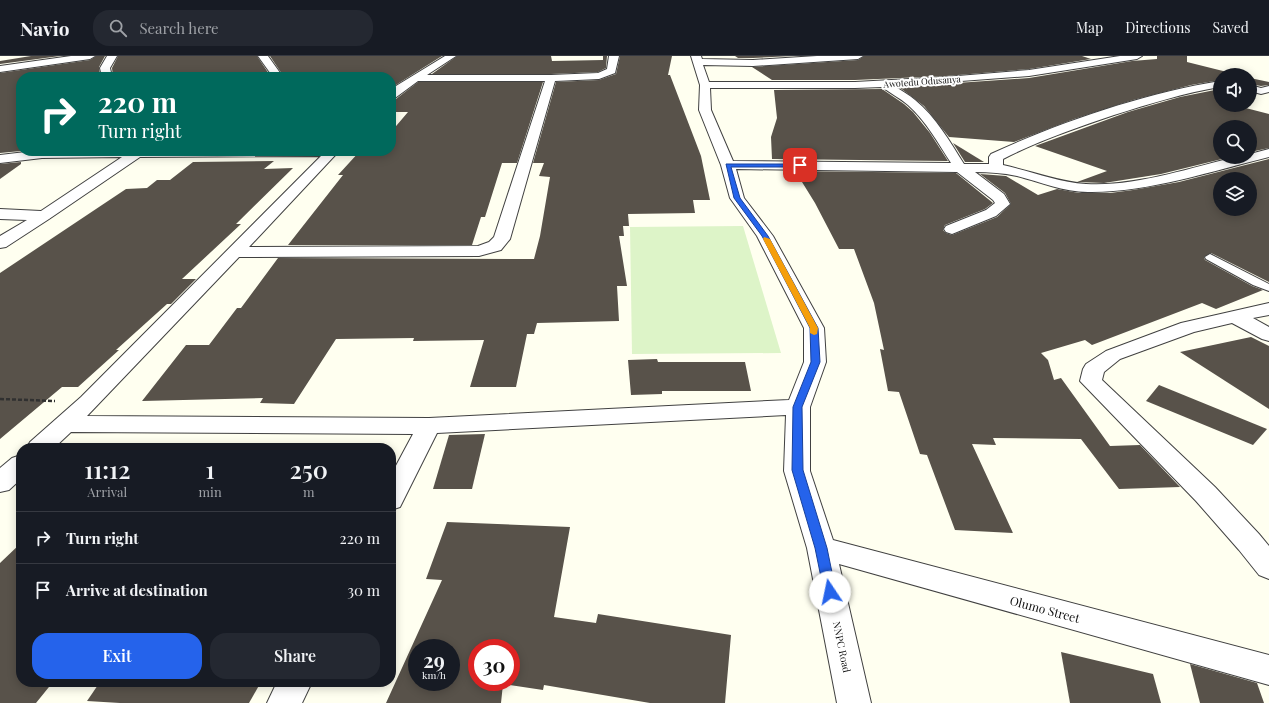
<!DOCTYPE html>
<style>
body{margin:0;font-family:"Playfair Display",serif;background:#242831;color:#f1f3f6;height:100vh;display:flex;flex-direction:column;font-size:15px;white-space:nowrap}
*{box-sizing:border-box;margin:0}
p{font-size:13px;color:#9ea1a6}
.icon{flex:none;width:22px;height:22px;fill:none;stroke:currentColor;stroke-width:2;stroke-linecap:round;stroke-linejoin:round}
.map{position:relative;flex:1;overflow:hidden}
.side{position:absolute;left:16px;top:387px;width:380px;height:244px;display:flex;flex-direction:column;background:#171b24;border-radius:16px;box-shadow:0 2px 10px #0003}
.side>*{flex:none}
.top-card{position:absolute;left:16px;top:16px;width:380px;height:84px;border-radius:16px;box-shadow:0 2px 10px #0003;background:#00695c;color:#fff;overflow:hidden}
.fabs{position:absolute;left:1213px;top:12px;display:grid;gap:8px}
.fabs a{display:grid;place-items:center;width:44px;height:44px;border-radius:50%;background:#171b24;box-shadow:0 2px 10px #0003;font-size:20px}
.speed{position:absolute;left:408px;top:583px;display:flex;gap:8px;font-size:20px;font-weight:700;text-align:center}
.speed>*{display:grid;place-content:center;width:52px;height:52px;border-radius:50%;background:#171b24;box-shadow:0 2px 10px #0003;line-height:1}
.speed small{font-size:10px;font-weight:400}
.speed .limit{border:6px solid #d22;background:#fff;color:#111}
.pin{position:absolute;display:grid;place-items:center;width:34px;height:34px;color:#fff;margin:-17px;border-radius:8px;box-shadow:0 2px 6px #0006}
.me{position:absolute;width:44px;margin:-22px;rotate:349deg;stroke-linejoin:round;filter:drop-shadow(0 0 3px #0008)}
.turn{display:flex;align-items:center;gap:14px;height:84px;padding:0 16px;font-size:18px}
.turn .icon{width:52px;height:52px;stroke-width:2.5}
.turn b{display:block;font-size:28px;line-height:34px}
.eta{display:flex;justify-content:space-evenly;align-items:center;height:68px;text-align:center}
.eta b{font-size:24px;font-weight:600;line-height:28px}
.primary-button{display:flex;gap:8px;margin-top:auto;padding:8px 16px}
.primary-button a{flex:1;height:46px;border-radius:16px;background:#2563eb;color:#fff;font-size:16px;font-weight:600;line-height:46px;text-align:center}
.primary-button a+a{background:#242831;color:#f1f3f6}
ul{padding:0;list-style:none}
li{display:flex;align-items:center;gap:12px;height:52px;padding:0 16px;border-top:1px solid #363941}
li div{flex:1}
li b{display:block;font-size:15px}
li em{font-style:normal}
header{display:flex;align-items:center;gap:24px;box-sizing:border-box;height:56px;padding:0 20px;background:#171b24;border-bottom:1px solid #363941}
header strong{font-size:19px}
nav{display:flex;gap:22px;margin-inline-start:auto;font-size:14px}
.search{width:280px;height:36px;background:#242831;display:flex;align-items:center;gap:10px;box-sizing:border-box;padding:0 14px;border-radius:16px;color:#9ea1a6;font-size:15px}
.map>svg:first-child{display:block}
</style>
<header>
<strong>Navio</strong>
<div class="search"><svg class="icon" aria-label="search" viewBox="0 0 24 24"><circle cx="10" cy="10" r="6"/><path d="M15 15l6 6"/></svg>Search here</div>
<nav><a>Map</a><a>Directions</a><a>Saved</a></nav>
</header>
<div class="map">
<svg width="1269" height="647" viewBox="0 0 1269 647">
<rect width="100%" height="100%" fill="#fffff0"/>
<!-- pitch -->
<polygon fill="#ddf4c8" points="743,170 781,297 632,298 630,171"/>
<!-- building -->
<g fill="#58524a" fill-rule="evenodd">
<polygon points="31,0 60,0 0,8 0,5"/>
<polygon points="96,0 105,0 99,11 100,21 21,21 21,95 0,97 0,17 90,4"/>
<polygon points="118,0 257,0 271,21 137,21 137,18 113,21 112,12"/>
<polygon points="270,0 442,0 391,32 391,21 284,21"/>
<polygon points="457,0 551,0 552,5 603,4 603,0 607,0 606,12 598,16 551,18 432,18"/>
<polygon points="620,0 672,0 668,19 670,19 701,100 710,144 693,144 695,157 628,158 629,170 623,170 624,180 619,180 627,230 617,230 619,265 537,267 534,278 527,278 516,331 470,331 484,284 413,285 414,282 336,283 294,348 260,347 263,342 142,345 186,289 209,289 237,252 241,252 278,202 534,203 540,180 550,121 539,120 544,107 533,107 556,26 599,24 616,18"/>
<polygon points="735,0 793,0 753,2 738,2"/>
<polygon points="864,0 1082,0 1091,3 1029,13 946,20 855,24 772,24 752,11 858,4"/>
<polygon points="1157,0 1187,0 1187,6 1239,19 1220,19 1220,24 1191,29 1133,44 1074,63 1014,86 949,81 924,50 899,31 1029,22 1132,5 1157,3"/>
<polygon points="1250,22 1269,26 1269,29 1261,30 1250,28"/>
<polygon points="418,26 543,26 517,107 502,107 485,161 481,161 472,189 288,189 343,119 338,119 360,95 391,95 391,76 408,56 391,56 391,44 396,43"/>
<polygon points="882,33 904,48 913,56 930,77 948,105 772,103 771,81 777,62 774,34"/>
<polygon points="1220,33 1220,49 1234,49 1269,58 1269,92 1250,96 1250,71 1220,71 1220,101 1230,101 1161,118 1104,127 1077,126 1107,115 1035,90 1128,56 1180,41"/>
<polygon points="953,87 984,106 965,106"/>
<path d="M 1269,103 L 1269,226 L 1211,197 L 1204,201 L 1205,204 L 1252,230 L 1263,234 L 1216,253 L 1202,247 L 1092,289 L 1085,284 L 1041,297 L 1048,304 L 1054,324 L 1061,322 L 1110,390 L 1140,389 L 1180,431 L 1119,433 L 1081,383 L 993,382 L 996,389 L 972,388 L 1013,477 L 955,474 L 927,399 L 920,398 L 899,336 L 888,335 L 880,293 L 884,294 L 874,247 L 854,193 L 839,193 L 815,147 L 802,126 L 791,126 L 789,115 L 956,117 L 993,147 L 985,153 L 945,169 L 943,174 L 946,177 L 952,179 L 997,161 L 1011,148 L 1005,137 L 980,118 L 1006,120 L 1038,139 L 1057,133 L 1079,137 L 1110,137 L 1133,134 L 1179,126 ZM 1220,123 L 1250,123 L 1250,153 L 1220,153 Z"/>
<polygon points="274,105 264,113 293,112 236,168 241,168 182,223 196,223 171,248 167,248 116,294 119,294 78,331 62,331 0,383 0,217 126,133 147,132 157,124 170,124 193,106"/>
<polygon points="21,106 21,108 0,123 0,108"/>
<polygon points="1251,281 1269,290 1269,353 1180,296"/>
<polygon points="657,303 658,306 745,306 751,335 662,335 662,338 631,339 628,304"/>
<polygon points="1159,329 1267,373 1253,389 1146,345"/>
<polygon points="485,378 472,433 433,433 449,379"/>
<path d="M 447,466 L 570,471 L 554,561 L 596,567 L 598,558 L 731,579 L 725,647 L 650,647 L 544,629 L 543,634 L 503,628 L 501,647 L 386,647 L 442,524 L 426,523 ZM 417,592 L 451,592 L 451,626 L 417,626 ZM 477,592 L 511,592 L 511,626 L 477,626 Z"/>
<polygon points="21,487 21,626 53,626 36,647 0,647 0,507"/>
<polygon points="1061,596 1153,618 1161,647 1070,647"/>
<polygon points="1190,608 1257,627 1264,647 1200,647"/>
<polygon points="100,626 261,626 249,647 120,647 87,645"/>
</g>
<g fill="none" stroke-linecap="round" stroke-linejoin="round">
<defs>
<polygon id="service" points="1210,198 1269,228 1269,235 1253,229 1206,203 1205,201"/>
<g id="minor">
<polygon points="107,0 117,0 110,12 112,21 102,21 100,12"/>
<polygon points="258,0 268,0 283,21 273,21"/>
<path d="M 445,0 L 456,0 L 427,19 L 551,19 L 598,17 L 607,13 L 609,0 L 619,0 L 615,17 L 599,23 L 555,25 L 510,183 L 501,194 L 479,200 L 239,201 L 87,360 L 429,362 L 789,344 L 804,306 L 804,272 L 757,180 L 730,142 L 721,109 L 699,54 L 700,29 L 691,0 L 701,0 L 702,3 L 753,4 L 817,0 L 863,0 L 858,3 L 753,10 L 703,9 L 709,26 L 855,26 L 946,21 L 1029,14 L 1120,0 L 1142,0 L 1137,3 L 1029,20 L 894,30 C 901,34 909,39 915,44 C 936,61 950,86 964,108 L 989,108 L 989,101 L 991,98 C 1060,66 1146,37 1220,25 L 1220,31 C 1184,37 1149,48 1114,59 C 1076,72 1038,85 1003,103 L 1003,109 C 1031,115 1057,126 1086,128 C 1134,131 1189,112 1236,101 L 1250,101 L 1250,98 L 1269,93 L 1269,101 C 1212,115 1146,137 1088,136 C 1063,136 1041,126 1017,120 C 1003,117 989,116 975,116 L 1004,138 L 1010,148 L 996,160 L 952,178 L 946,176 L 944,173 L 946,170 L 986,154 L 995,147 L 993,144 L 957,116 L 736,113 L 744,142 L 773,180 L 824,272 L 826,306 L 810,351 L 810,415 L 833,484 L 1269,599 L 1269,629 L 839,508 L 871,647 L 837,647 L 807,492 L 784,415 L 786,359 L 437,377 L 400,451 L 391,454 L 391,419 L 413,378 L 71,376 L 54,392 L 27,392 L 30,386 L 81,341 L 321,100 L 140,101 L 49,163 L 6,191 L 0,192 L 0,180 L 27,164 L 0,163 L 0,153 L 41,155 L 122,101 L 42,102 L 0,107 L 0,99 L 34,95 L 339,95 L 249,191 L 478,190 L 489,186 L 494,181 L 545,25 L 418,25 L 395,42 L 391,43 L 391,34 L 396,30 ZM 882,31 C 890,37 900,42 908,49 C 926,65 938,87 951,107 L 733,105 L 711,54 L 710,32 L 855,32 Z"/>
<polygon points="1250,29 1261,32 1269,30 1269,36 1261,38 1250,35"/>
<polygon points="1269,247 1269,259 1253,262 1269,271 1269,285 1262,283 1232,267 1194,276 1120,303 1104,316 1102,324 1215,431 1259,478 1269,490 1269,523 1259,519 1239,494 1196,445 1080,325 1083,313 1086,308 1106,295 1181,267"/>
<polygon points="21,399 21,423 9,434 0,436 0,412 12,402"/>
<polygon points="277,626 312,626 302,647 267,647"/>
</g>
<polygon id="tertiary" points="71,0 95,0 90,3 0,16 0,10"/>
</defs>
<!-- service casing -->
<use href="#service" stroke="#414141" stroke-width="2"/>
<!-- minor casing -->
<use href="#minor" stroke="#414141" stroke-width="2"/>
<!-- tertiary casing -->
<use href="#tertiary" stroke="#414141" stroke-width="2"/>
<!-- path -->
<polyline stroke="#303030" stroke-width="2.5" stroke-dasharray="4 2" stroke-linecap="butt" points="0,343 55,345"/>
<!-- service -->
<use href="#service" fill="#fff" fill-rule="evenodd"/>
<!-- minor -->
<use href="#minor" fill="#fff" fill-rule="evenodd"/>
<!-- tertiary -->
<use href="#tertiary" fill="#fff" fill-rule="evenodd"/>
</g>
<!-- route -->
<polygon fill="#2563eb" stroke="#184099" points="726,108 800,108 802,109 800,111 731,111 740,142 768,180 818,272 820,306 802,351 803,414 827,492 836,536 835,540 830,542 826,540 824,536 815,492 792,414 793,351 811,306 810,272 762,180 734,142"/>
<!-- slow -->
<polygon fill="#f59e0b" points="764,181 770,183 818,272 817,278 814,279 810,277 810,272 763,183"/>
<g text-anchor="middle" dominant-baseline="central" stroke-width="4" stroke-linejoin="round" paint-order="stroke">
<!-- far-street labels -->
<g font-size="9" fill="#0e0e0e" stroke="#fff">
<text transform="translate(922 25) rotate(-4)">Awotedu Odusanya</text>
</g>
<!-- street labels -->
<g font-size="10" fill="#0e0e0e" stroke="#fff">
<text transform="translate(842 591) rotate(78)">NNPC Road</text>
</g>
<!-- near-street labels -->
<g font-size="12" fill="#0e0e0e" stroke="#fff">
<text transform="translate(1045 553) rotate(15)">Olumo Street</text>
</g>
</g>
</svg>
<div class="fabs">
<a><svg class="icon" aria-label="sound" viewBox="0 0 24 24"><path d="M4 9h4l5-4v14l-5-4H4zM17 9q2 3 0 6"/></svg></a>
<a><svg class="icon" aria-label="search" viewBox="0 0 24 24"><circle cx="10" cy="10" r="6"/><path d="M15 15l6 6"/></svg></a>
<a><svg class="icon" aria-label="layers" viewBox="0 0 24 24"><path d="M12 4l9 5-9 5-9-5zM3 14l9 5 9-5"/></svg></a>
</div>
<div class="speed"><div>29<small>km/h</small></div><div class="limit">30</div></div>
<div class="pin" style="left:800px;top:109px;background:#d93025"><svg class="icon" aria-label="arrive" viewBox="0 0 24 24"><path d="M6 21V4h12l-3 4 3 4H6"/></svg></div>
<svg class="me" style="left:830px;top:536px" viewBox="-20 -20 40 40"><circle r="19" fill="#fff"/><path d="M0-13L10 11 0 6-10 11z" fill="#2563eb"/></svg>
<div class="top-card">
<div class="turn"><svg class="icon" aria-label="right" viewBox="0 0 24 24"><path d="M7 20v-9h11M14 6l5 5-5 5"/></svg><div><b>220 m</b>Turn right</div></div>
</div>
<section class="side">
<div class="eta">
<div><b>11:12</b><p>Arrival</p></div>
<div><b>1</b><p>min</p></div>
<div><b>250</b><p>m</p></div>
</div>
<ul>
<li><svg class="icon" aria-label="right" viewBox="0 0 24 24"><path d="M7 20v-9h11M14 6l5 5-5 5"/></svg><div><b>Turn right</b></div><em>220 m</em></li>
<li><svg class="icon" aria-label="arrive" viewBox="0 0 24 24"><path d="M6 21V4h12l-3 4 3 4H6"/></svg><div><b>Arrive at destination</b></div><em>30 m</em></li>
</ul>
<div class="primary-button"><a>Exit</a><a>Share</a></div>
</section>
</div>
